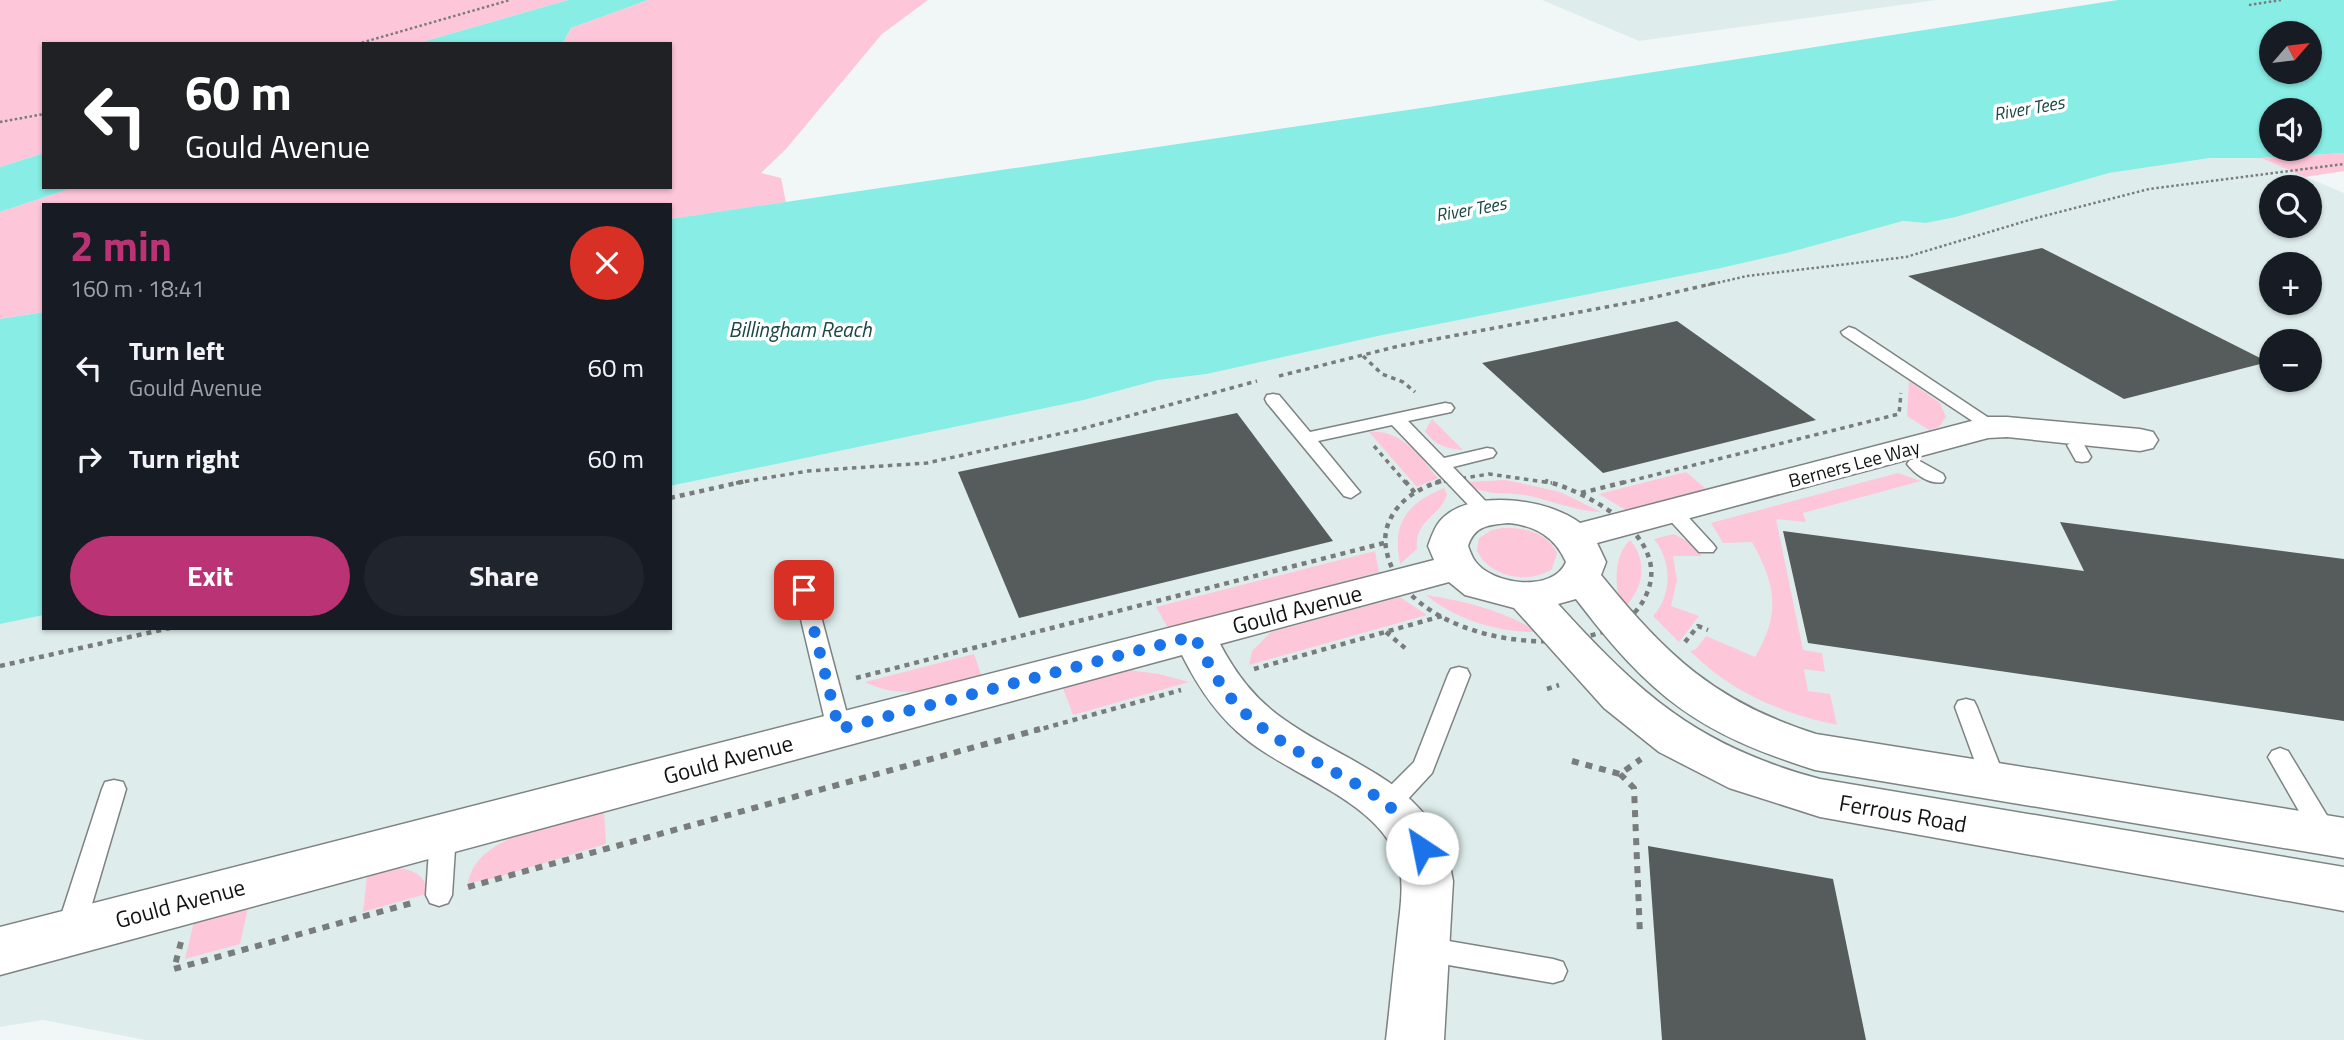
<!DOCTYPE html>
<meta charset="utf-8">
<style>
body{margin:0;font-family:"Titillium Web",sans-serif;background:#20242c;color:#f1f3f6;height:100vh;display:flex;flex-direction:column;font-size:26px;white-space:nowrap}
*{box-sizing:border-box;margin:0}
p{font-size:23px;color:#9ea1a6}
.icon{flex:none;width:38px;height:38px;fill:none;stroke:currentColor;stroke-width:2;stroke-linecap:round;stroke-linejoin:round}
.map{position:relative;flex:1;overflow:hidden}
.details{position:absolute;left:42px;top:203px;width:630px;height:427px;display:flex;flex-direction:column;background:#171b24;border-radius:0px;box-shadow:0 2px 5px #0004}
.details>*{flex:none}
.guide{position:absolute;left:42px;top:42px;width:630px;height:147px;border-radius:0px;box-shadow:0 2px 5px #0004;background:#202124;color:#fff;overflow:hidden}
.needle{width:46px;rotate:62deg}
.buttons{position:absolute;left:2259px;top:21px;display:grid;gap:14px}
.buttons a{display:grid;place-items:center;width:63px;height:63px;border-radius:50%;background:#171b24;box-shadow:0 2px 5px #0004;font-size:35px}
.pin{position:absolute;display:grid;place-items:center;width:60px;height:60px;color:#fff;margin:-30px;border-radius:14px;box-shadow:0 4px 10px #0006}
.me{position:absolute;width:77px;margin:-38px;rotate:326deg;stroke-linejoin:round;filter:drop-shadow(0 0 5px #0008)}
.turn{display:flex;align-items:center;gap:24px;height:147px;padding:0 28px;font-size:32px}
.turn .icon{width:91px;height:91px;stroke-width:2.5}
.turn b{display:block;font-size:49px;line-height:60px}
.round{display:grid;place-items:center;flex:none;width:74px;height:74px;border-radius:37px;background:#20242c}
.overview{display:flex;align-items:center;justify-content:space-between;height:119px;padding:0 28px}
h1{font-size:42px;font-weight:700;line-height:52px;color:#ba3374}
.action{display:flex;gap:14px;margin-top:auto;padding:14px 28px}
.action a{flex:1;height:80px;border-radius:42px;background:#ba3374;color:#fff;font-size:28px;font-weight:700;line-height:80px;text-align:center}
.action a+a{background:#20242c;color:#f1f3f6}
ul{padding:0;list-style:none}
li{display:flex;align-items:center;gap:21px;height:91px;padding:0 28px}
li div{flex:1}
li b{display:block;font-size:26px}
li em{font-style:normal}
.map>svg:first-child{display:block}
</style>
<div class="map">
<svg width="2344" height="1040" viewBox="0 0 2344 1040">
<rect width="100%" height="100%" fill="#f1f7f7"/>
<!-- built -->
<g fill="#deedec" fill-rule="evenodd">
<polygon points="1542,0 1937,0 1639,41"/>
<path d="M 2210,158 L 2261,158 L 2344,193 L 2344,1040 L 145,1040 L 43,1020 L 0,1027 L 0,624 L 44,615 L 44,628 L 670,628 L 670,486 L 1084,400 L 1158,380 L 1207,374 L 1378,336 L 1721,268 L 1787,253 L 1903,221 L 1926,223 L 1956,217 L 2109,173 ZM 2272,187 L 2310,187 L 2310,226 L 2272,226 ZM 2272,264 L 2310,264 L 2310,303 L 2272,303 ZM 2272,341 L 2310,341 L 2310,380 L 2272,380 Z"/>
</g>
<!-- green -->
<g fill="#fec6d9">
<polygon points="0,0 568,0 415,44 44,44 44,153 0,167"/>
<polygon points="648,0 928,0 882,34 786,149 761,173 781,178 786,202 670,219 670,205 44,205 44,312 0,319 0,212 75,187 670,187 670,44 556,44 564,41 571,28"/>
<polygon points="2344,153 2344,171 2305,177 2261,158"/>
<polygon points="1909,381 1940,403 1946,417 1939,427 1929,430 1907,416"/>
<path d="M 1432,419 L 1463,450 C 1447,449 1434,445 1425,431 Z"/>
<path d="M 1369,432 C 1402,429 1418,455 1438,478 L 1417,487 Z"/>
<polygon points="1686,472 1706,489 1626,510 1599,494"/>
<path d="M 1898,473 L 1921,481 L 1803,513 L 1806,522 L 1776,519 L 1803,650 L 1822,653 L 1825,672 L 1804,669 L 1808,691 L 1830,694 L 1837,725 C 1780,713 1731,692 1690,651 L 1696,649 L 1706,636 L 1755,657 C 1781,613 1776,585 1752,542 L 1723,543 L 1711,523 Z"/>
<path d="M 1506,480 L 1560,492 L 1601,512 C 1576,511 1555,502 1530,496 C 1509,491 1483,498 1466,482 Z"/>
<path d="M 1444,488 L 1447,494 C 1442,516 1414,519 1417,549 L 1400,564 C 1392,523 1406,504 1444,488 Z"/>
<path d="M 1502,528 C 1523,527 1547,532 1557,553 L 1552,569 C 1528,585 1490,577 1477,551 L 1479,538 L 1492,530 Z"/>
<path d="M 1674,534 L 1692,544 L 1702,556 L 1673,556 L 1677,580 L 1671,606 L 1699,616 L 1679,642 L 1653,616 C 1656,612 1660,608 1662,603 C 1672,582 1668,556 1654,539 Z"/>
<path d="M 1630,540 C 1649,563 1643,590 1622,610 C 1615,587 1612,558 1630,540 Z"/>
<polygon points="1375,551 1379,572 1168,628 1156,607"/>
<path d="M 1426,595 C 1466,601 1504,611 1538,632 C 1500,633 1456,620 1426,595 Z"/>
<polygon points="1400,597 1427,615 1249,665 1252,651 1271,632"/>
<path d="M 974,654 L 982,677 C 942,687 904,702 865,682 Z"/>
<polygon points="1128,670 1159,674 1189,682 1073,715 1063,688"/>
<path d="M 604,812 L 606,844 L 495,878 L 468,883 C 476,833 563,823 604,812 Z"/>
<path d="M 399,868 C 416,871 427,876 426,894 L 363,912 L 367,876 Z"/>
<polygon points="248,908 240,944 185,959 194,922"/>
</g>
<!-- water -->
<g fill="#88ede5" fill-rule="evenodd">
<polygon points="568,0 648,0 571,28 564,41 556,44 415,44"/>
<path d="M 2118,0 L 2344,0 L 2344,153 L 2261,158 L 2210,158 L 2109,173 L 1956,217 L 1926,223 L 1903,221 L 1787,253 L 1721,268 L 1378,336 L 1207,374 L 1158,380 L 1084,400 L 670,486 L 670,219 L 1428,107 ZM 2310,33 L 2310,72 L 2272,72 L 2272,33 ZM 2310,110 L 2310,149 L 2272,149 L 2272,110 Z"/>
<polygon points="44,153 44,187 75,187 0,212 0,167"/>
<polygon points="44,312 44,615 0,624 0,319"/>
</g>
<!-- building -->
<g fill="#565c5b">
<polygon points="2042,248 2268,362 2124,399 1908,276"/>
<polygon points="1677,321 1816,420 1603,473 1482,363"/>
<polygon points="1237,413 1333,541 1019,618 958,472"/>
<polygon points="2060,522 2344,559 2344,721 1808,643 1783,531 2084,571"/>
<polygon points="1648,846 1833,879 1866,1040 1662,1040"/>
</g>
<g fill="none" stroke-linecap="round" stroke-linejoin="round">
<defs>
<g id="lane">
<polygon points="1849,327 1855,329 2004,428 2001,432 1989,432 1843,335 1841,332"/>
<polygon points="1273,394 1279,395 1310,432 1445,403 1451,404 1454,408 1451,412 1408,421 1444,458 1487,448 1493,449 1496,453 1493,457 1453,467 1496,512 1493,516 1479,516 1392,425 1318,441 1360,492 1351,498 1344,496 1267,403 1265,399 1267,395"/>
<polygon points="2076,440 2082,441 2091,457 2088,461 2082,462 2076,461 2067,445"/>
<path d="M 1916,459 L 1943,474 L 1945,478 L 1943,482 C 1929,485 1915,474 1907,464 L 1910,460 Z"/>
<polygon points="1672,505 1679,507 1713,544 1716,548 1713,552 1699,552 1665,515 1662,511 1665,507"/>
<polygon points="804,583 811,585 814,590 851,729 847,735 839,738 831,735 827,729 794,590 797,585"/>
<polygon points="1459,667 1467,669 1470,675 1432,773 1396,812 1387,815 1378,812 1375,805 1378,798 1414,762 1448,675 1451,669"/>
<polygon points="1966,699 1974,701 1977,707 2006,781 2003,788 1994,790 1985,788 1982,781 1955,707 1958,701"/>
<polygon points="2280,748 2288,751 2334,827 2338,834 2334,841 2325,844 2316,841 2268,757 2272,751"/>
<polygon points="114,780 123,782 126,789 84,931 80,939 70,943 60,939 56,931 102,789 105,782"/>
<polygon points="443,824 452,827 456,834 452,895 448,903 439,906 430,903 426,895 430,834 434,827"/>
<polygon points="1425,937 1553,959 1563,962 1567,971 1563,980 1553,983 1425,961 1415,957 1411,949 1415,941"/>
</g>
<path id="street" d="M 1987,417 L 2007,417 L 2140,429 L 2153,432 L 2158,440 L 2153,448 L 2140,451 L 2007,437 L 1988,438 L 1597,543 L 1606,562 L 1601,575 C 1666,655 1715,702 1816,734 L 2344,818 L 2344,858 L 1815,770 C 1697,733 1651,697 1576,599 L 1558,604 C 1641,695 1697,746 1820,779 L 2344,867 L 2344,911 L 1820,817 L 1729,788 L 1659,752 L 1604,708 L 1514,608 L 1465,595 L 1449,582 L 1220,644 C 1236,674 1254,698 1282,718 C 1351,768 1438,783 1453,881 L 1444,1040 L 1386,1040 C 1390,1006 1393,973 1397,939 C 1399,916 1404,893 1400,870 C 1390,805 1292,777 1246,739 C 1217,716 1198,687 1182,655 L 0,975 L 0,927 L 1434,560 L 1428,546 C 1431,538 1434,528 1440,521 C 1469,487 1549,499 1580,523 ZM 1509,523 C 1536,526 1555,537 1566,562 C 1553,593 1492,585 1475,561 C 1472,557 1470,551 1468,546 C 1475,525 1489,525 1509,523 Z"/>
</defs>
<!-- lane casing -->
<use href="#lane" stroke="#7d8382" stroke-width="3"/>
<!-- street casing -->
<use href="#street" stroke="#7d8382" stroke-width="3"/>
<!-- path-far3 -->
<g stroke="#787d7c" stroke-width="2.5" stroke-dasharray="2.5 2.5" stroke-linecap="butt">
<polyline points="2249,5 2281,0"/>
<polyline points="357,44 510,0"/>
<polyline points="0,122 44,114"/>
<polyline points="1708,285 1747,276 1906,257 2036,218 2149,189 2344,164"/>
</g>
<!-- path-far2 -->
<g stroke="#787d7c" stroke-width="3.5" stroke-dasharray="4.5 4.5" stroke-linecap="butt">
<polyline points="1363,356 1382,374 1403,382 1415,392"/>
<polyline points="1279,376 1399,346 1638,301 1715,283"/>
<polyline points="1374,446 1406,483"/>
<polyline points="736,483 808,471 927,463 1081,429 1257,381"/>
<polyline points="1435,483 1489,474 1552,483"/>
<polyline points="1622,483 1899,414 1901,393"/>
</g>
<!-- path-far1 -->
<g stroke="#787d7c" stroke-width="4.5" stroke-dasharray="5 5" stroke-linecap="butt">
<polyline points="1405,481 1415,493"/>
<path d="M 1441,481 C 1419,488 1398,500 1389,522 C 1382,537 1386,554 1392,568 C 1424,639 1563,662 1624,621 C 1635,614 1642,605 1647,593 C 1671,537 1589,492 1545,481"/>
<polyline points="1581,493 1629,481"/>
<polyline points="670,498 746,481"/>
<polyline points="1386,632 1405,648"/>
<polyline points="1685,642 1698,626 1708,630"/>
<polyline points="0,666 170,628"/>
<polyline points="1254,669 1442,616"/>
<polyline points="856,678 1384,543"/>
<polyline points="1547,689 1559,685"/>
<polyline points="1034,731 1181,690"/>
</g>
<!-- path -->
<g stroke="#787d7c" stroke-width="6" stroke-dasharray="7 7" stroke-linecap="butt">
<polyline points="1572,761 1620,774 1641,759"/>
<polyline points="1620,774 1634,788 1640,935"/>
<polyline points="468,887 1040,729"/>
<polyline points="181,942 174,969 412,903"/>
</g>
<!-- lane -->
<use href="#lane" fill="#fff" fill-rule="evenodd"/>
<!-- street -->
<use href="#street" fill="#fff" fill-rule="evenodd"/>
</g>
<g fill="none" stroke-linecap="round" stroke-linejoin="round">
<!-- route -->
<path stroke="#1a73e8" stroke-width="12" stroke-dasharray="0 21.6" d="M 804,590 L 839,729 L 1194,636 C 1205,656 1215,678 1230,697 C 1271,747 1336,767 1387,804 L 1401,817 L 1422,848"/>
</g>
<g text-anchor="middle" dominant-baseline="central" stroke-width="7" stroke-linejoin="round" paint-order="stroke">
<!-- far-water labels -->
<g font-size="18" font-style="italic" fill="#194845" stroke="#fff">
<text transform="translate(2029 108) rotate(-10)">River Tees</text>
<text transform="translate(1471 209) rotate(-10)">River Tees</text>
</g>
<!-- street labels -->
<g font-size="19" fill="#111413" stroke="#fff">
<text transform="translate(1854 463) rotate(-15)">Berners Lee Way</text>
</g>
<!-- water labels -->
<g font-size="21" font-style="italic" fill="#194845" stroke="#fff">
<text x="800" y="329">Billingham Reach</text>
</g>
<!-- near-street labels -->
<g font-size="23" fill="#111413" stroke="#fff">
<text transform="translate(1297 609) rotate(-15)">Gould Avenue</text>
<text transform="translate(728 759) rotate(-15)">Gould Avenue</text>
<text transform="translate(1903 813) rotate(10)">Ferrous Road</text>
<text transform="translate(180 903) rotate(-15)">Gould Avenue</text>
</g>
</g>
</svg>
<div class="buttons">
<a><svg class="needle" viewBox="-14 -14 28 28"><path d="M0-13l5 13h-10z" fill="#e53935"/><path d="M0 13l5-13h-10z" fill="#9ea1a6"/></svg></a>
<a><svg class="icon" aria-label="sound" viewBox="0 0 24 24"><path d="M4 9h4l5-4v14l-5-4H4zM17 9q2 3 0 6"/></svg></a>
<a><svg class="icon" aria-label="search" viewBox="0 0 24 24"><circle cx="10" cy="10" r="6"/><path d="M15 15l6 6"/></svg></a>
<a>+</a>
<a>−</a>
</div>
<div class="pin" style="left:804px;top:590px;background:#d93025"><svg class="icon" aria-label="arrive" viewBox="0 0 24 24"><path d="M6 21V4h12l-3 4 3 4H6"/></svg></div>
<svg class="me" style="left:1422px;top:848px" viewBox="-20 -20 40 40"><circle r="19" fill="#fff"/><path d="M0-13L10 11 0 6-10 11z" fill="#1a73e8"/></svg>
<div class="guide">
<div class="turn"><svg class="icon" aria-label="left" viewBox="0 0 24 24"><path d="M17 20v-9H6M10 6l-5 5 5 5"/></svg><div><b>60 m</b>Gould Avenue</div></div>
</div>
<section class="details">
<div class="overview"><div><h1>2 min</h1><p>160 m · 18:41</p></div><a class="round" style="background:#d93025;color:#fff"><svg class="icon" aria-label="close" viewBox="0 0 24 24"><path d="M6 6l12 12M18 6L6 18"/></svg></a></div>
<ul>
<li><svg class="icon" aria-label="left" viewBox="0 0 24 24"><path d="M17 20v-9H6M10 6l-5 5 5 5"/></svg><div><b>Turn left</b><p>Gould Avenue</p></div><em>60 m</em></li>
<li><svg class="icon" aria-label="right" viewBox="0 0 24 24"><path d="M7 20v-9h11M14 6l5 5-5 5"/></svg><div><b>Turn right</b></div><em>60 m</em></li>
</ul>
<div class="action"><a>Exit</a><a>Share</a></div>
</section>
</div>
